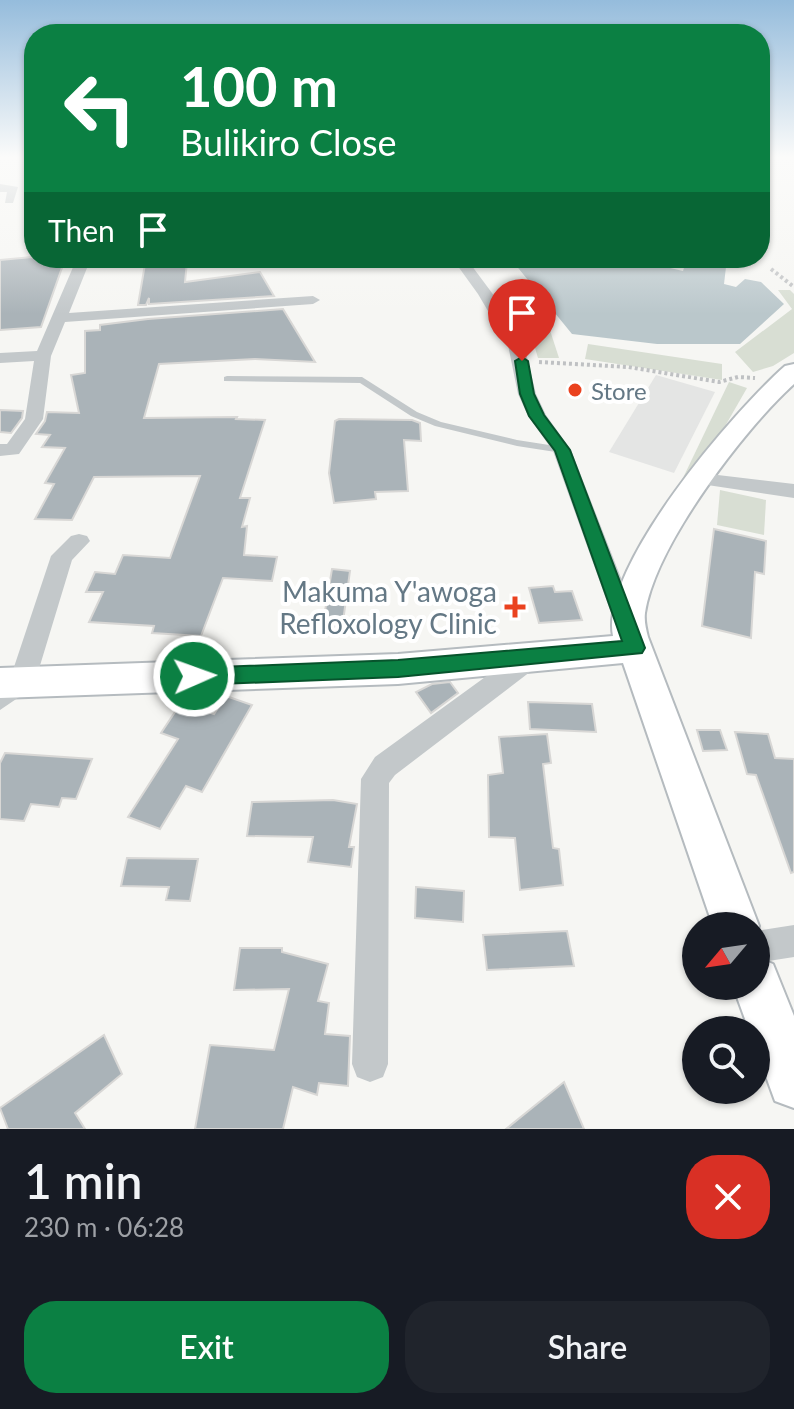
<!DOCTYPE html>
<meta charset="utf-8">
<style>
body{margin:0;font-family:Lato,sans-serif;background:#20242c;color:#f1f3f6;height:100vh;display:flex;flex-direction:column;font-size:30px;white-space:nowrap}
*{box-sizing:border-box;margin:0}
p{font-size:26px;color:#9ea1a6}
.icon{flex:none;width:44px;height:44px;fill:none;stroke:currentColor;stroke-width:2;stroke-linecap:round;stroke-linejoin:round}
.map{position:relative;height:1129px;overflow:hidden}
.details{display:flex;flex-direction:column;background:#171b24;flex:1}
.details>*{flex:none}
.top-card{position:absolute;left:24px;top:24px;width:746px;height:244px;border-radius:32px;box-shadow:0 2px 6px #0004;background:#0b8043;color:#fff;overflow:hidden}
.needle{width:52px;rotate:241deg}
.fabs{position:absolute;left:682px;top:912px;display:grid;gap:16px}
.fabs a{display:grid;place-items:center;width:88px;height:88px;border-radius:50%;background:#171b24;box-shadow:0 2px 6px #0004;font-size:40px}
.pin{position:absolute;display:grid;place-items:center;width:68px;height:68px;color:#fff;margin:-82px -34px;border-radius:50% 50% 50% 0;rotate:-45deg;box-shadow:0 0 8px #0007}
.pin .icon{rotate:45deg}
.me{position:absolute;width:88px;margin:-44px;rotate:88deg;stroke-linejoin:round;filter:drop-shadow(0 0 6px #0008)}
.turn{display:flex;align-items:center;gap:28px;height:168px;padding:0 24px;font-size:36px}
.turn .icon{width:104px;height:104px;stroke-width:2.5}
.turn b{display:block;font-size:56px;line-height:68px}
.then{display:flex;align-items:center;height:76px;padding:0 24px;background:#0003;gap:16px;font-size:30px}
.round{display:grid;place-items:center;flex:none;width:84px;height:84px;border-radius:32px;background:#20242c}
.overview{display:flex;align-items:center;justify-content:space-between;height:136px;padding:0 24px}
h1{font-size:48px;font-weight:600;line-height:60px}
.button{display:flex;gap:16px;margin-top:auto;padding:16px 24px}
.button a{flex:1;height:92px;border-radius:32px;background:#0b8043;color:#fff;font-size:32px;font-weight:600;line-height:92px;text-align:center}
.button a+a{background:#20242c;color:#f1f3f6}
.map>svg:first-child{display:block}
</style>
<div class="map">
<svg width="794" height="1129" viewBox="0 0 794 1129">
<rect width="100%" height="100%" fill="#f6f6f3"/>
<!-- built -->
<polygon fill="#e4e5e4" points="656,375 715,392 674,473 609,452"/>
<!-- green -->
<g fill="#d8ded3">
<polygon points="778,290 790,290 794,294 794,353 773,366 753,372 735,352 792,309"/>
<polygon points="527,321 547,321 559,358 538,358"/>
<polygon points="588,344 722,364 722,380 585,359"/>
<polygon points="729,382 747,388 693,482 682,480"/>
<polygon points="720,490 766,500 764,535 717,525"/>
</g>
<!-- water -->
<polygon fill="#bac7cb" points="510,258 662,258 666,267 683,271 687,258 721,258 726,267 724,284 736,287 745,279 761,282 784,304 740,344 657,344 572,334"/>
<!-- building -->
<g fill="#aab3b8" stroke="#d8d7d5" stroke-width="2">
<polygon points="32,257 64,262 41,327 0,330 0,260"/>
<polygon points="146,258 170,258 167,263 187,262 185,282 260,272 274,296 149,304 149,298 146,305 138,305"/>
<polygon points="283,309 315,362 255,359 159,364 144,418 237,417 236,419 265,420 240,498 250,498 242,527 247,526 244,555 277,557 272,581 223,578 201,636 152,633 154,626 89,622 103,592 86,592 95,572 115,574 123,555 170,558 200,476 94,477 72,520 35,519 54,484 45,483 65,448 42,447 50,435 36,434 45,421 47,412 79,413 71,375 85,373 85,331 100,330 100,325 148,319"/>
<polygon points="0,410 23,411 22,418 11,433 0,432"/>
<polygon points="339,419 412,420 420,423 421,441 404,440 408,491 375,492 376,499 334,503 329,473 335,421"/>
<polygon points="714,529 766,541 764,574 755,572 751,638 702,626"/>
<polygon points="332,569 350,571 341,636 321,635"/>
<polygon points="553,586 555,592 572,591 582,620 539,623 529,588"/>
<polygon points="450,682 458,693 431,713 416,692 432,684"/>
<polygon points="226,696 252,705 202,792 186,786 160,829 128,817 178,739 161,733 181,703 214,714"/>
<polygon points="528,702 592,704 596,732 530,729"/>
<polygon points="697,730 720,730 727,750 703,751"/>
<polygon points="735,732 768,734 775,758 794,759 794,872 791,873 756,775 747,774"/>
<polygon points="547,734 551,763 543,764 553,848 559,849 563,885 520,890 515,838 489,837 488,775 503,773 499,737"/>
<polygon points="5,753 92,759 76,799 62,798 59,807 31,804 24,821 0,819 0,763"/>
<polygon points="333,800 357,804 349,847 354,847 351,867 308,862 313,837 247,836 252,802"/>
<polygon points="127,858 198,859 190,901 166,900 169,887 121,886"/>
<polygon points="416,887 464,891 463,922 415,918"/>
<polygon points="567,931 574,966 487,970 483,935"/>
<polygon points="240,948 282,948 282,952 328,964 318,1001 329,1003 325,1034 350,1036 348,1086 319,1083 317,1095 293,1087 283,1129 195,1129 210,1045 274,1050 289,989 234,990"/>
<polygon points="104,1035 122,1074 75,1113 85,1129 8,1129 0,1108"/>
<polygon points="564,1082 584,1129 506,1129"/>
</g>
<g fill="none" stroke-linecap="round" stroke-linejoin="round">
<defs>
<g id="secondary">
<path d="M 794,364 L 794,384 C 744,429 655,546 645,613 C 644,621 646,629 648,637 L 759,926 L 756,934 L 756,926 L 713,926 L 623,663 L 398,684 L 0,698 L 0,668 L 398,654 L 613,636 C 599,567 735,410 785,366 Z"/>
<polygon points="756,957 773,964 794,1016 794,1108 775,1101 756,1049 756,1030 749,1030 733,986 756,986"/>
</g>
</defs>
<!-- secondary casing -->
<use href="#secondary" stroke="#b5bbbf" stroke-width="4"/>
<!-- path -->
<g stroke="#bfc1c3" stroke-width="4" stroke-dasharray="3 3" stroke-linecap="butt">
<polyline points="771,269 794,287"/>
<polyline points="539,362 628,367 719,382 738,377 755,378"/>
</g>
<!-- lane -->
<polygon fill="#c3c8ca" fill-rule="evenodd" points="227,376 362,377 417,412 441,422 517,440 562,447 567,450 562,453 517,446 435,426 411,416 360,383 224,381 224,377"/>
<!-- street -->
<g fill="#c3c8ca" fill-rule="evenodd">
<polygon points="0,184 18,187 13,203 5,203 7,192 0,192"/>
<polygon points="77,258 91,258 69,313 313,296 320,300 313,304 65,322 51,356 43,419 19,454 0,456 0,444 7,444 25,419 34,361 0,363 0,353 37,351"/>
<polygon points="452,258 466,258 492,293 524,345 536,394 546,415 571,450 639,624 635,630 627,633 619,630 615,624 553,451 528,416 518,394 508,345 478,294"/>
<polygon points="701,473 794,484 794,498 694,483 691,479"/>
<polygon points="79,534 87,536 90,541 72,560 35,682 31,689 0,710 0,685 11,676 51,556 71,536"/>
<polygon points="530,648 539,651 542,658 539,665 395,775 389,783 388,1064 383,1077 370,1082 357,1077 352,1064 361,779 375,757 521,651"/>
<polygon points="794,925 794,957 756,963 756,931"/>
</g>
<!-- secondary -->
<use href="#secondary" fill="#fff" fill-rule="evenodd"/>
</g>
<!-- sky -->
<linearGradient id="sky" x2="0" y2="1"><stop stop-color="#95bcdc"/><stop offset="0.5" stop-color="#fbfbfa"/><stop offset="1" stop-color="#fbfbfa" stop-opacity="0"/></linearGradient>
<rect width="794" height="314" fill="url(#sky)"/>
<!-- route -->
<polygon fill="#0b8043" stroke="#07532c" stroke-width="2" points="522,357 528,361 534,394 544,415 570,450 645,648 642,653 398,677 194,685 186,682 183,676 186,670 194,668 398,660 622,641 555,451 529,416 520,394 515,361"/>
<!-- markers -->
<g fill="#ea421f" stroke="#fff" stroke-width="3">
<circle cx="575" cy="390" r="8"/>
<path d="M511 595h8v8h8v8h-8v8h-8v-8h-8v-8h8z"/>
</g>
<g text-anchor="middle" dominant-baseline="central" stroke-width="8" stroke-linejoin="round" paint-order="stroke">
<!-- far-poi labels -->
<g font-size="24" fill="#647885" stroke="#fff" text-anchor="start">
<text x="591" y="390">Store</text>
</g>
<!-- poi labels -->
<g font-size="28" fill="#647885" stroke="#fff" text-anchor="end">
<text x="497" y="591">Makuma Y'awoga<tspan x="497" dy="32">Refloxology Clinic</tspan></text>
</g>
</g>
</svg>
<div class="fabs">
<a><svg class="needle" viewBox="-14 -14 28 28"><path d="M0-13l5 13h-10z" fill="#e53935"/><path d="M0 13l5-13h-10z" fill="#9ea1a6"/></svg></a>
<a><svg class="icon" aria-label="search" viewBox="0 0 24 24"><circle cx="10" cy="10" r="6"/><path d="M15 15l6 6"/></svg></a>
</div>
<div class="pin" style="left:522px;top:361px;background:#d93025"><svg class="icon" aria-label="arrive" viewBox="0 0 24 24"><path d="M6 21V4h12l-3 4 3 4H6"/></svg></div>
<svg class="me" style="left:194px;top:676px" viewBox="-20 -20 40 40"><circle r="17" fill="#0b8043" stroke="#fff" stroke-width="3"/><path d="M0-11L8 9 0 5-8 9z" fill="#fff"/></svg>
<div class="top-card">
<div class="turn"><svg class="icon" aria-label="left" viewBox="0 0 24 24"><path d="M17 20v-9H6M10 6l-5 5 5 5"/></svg><div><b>100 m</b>Bulikiro Close</div></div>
<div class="then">Then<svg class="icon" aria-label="arrive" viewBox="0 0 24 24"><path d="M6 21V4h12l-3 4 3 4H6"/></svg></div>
</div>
</div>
<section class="details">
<div class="overview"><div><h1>1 min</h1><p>230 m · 06:28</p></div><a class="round" style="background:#d93025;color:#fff"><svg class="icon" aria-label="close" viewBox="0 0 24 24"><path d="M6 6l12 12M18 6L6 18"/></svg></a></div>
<div class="button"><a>Exit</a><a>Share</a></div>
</section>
